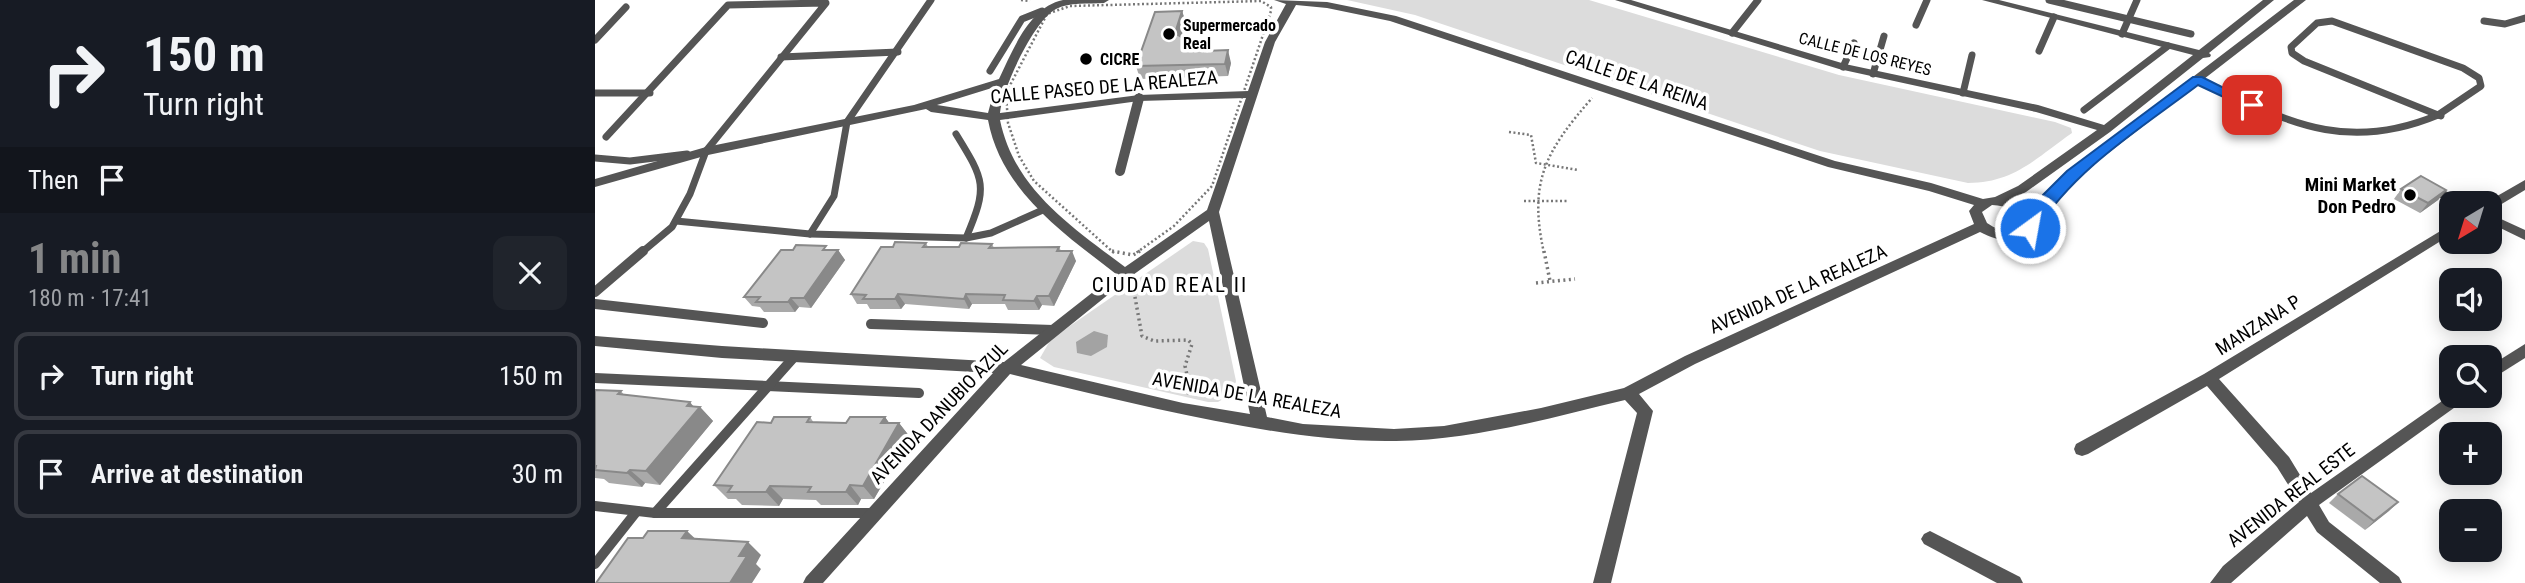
<!DOCTYPE html>
<meta charset="utf-8">
<style>
body{margin:0;font-family:"Roboto Condensed",sans-serif;background:#20242c;color:#f1f3f6;height:100vh;display:flex;flex-direction:column;font-size:26px;white-space:nowrap}
*{box-sizing:border-box;margin:0}
p{font-size:23px;color:#9ea1a6}
.icon{flex:none;width:38px;height:38px;fill:none;stroke:currentColor;stroke-width:2;stroke-linecap:round;stroke-linejoin:round}
.map{position:relative;flex:1;overflow:hidden}
.details{display:flex;flex-direction:column;background:#171b24;width:595px}
.details>*{flex:none}
.hud{background:#171b24;color:#f1f3f6;overflow:hidden}
.needle{width:46px;rotate:218deg}
.buttons{position:absolute;left:1844px;top:191px;display:grid;gap:14px}
.buttons a{display:grid;place-items:center;width:63px;height:63px;border-radius:14px;background:#171b24;box-shadow:0 4px 18px #0003;font-size:35px}
.pin{position:absolute;display:grid;place-items:center;width:60px;height:60px;color:#fff;margin:-30px;border-radius:14px;box-shadow:0 4px 10px #0006}
.me{position:absolute;width:77px;margin:-38px;rotate:32deg;stroke-linejoin:round;filter:drop-shadow(0 0 5px #0008)}
.turn{display:flex;align-items:center;gap:24px;height:147px;padding:0 28px;font-size:32px}
.turn .icon{width:91px;height:91px;stroke-width:2.5}
.turn b{display:block;font-size:49px;line-height:60px}
.then{display:flex;align-items:center;height:66px;padding:0 28px;background:#0003;gap:14px;font-size:26px}
.round{display:grid;place-items:center;flex:none;width:74px;height:74px;border-radius:14px;background:#20242c}
.head{display:flex;align-items:center;justify-content:space-between;height:119px;padding:0 28px}
h1{font-size:42px;font-weight:700;line-height:52px;color:#858687}
ul{padding:0;list-style:none}
li{display:flex;align-items:center;gap:21px;height:88px;margin:0 14px 10px;padding:0 14px;border:4px solid #363941;border-radius:14px}
li div{flex:1}
li b{display:block;font-size:26px}
li em{font-style:normal}
main{display:flex;flex:1;min-height:0}
.map>svg:first-child{display:block}
</style>
<main>
<section class="details">
<div class="hud">
<div class="turn"><svg class="icon" aria-label="right" viewBox="0 0 24 24"><path d="M7 20v-9h11M14 6l5 5-5 5"/></svg><div><b>150 m</b>Turn right</div></div>
<div class="then">Then<svg class="icon" aria-label="arrive" viewBox="0 0 24 24"><path d="M6 21V4h12l-3 4 3 4H6"/></svg></div>
</div>
<div class="head"><div><h1>1 min</h1><p>180 m · 17:41</p></div><a class="round"><svg class="icon" aria-label="close" viewBox="0 0 24 24"><path d="M6 6l12 12M18 6L6 18"/></svg></a></div>
<ul>
<li><svg class="icon" aria-label="right" viewBox="0 0 24 24"><path d="M7 20v-9h11M14 6l5 5-5 5"/></svg><div><b>Turn right</b></div><em>150 m</em></li>
<li><svg class="icon" aria-label="arrive" viewBox="0 0 24 24"><path d="M6 21V4h12l-3 4 3 4H6"/></svg><div><b>Arrive at destination</b></div><em>30 m</em></li>
</ul>
</section>
<div class="map">
<svg width="1930" height="583" viewBox="0 0 1930 583">
<rect width="100%" height="100%" fill="#fff"/>
<!-- green -->
<g fill="#dcdcdc">
<path d="M 752,0 L 994,0 L 1244,75 L 1460,122 L 1476,128 L 1477,133 C 1441,158 1419,183 1373,183 L 1225,151 L 820,15 Z"/>
<polygon points="598,241 609,243 613,249 641,381 638,393 623,402 613,402 459,367 445,358 456,339"/>
</g>
<!-- water -->
<polygon fill="#a3a3a3" points="499,331 513,335 512,347 496,356 482,353 481,342"/>
<g fill="none" stroke-linecap="round" stroke-linejoin="round">
<!-- path-far1 -->
<g stroke="#777" stroke-width="2.5" stroke-dasharray="2 2.5" stroke-linecap="butt">
<polyline points="426,0 435,1"/>
<polyline points="914,132 936,135 941,163 983,170"/>
<polyline points="929,201 973,201"/>
<polyline points="519,253 439,181 424,156 413,123 411,93 452,14 475,6 666,1 676,7 676,11 617,186 579,226 541,253"/>
<path d="M 949,253 C 933,181 951,151 997,98"/>
</g>
<!-- path -->
<g stroke="#777" stroke-width="3.5" stroke-dasharray="2 3.5" stroke-linecap="butt">
<polyline points="517,251 538,255 545,251"/>
<polyline points="949,251 955,281"/>
<polyline points="941,283 980,279"/>
<polyline points="538,286 547,336 559,341 593,340 597,344 590,366 595,388 592,397"/>
</g>
<!-- service-far1 -->
<g stroke="#555" stroke-width="7">
<polyline points="1454,0 1596,34"/>
<polygon points="1737,21 1868,68 1884,78 1886,86 1843,115 1709,61 1697,53 1696,47 1722,23"/>
<polyline points="1889,21 1910,24 1930,18"/>
<polyline points="1321,25 1332,0"/>
<polyline points="1137,33 1163,0"/>
<polyline points="1527,34 1542,0"/>
<polyline points="0,40 31,7"/>
<polyline points="1444,51 1459,17"/>
<polyline points="186,57 303,52"/>
<polyline points="1248,67 1259,43"/>
<polyline points="395,71 427,19 447,11"/>
<polyline points="1278,74 1289,36"/>
<path d="M 1602,80 C 1689,119 1747,155 1843,115"/>
<polyline points="0,93 55,93"/>
<polyline points="1368,93 1377,55"/>
<polyline points="1489,110 1573,46"/>
<polyline points="1843,115 1846,116"/>
<path d="M 361,134 C 390,181 393,186 371,238"/>
<polyline points="11,137 133,5 231,3 111,151 95,194 77,227 46,253"/>
<polyline points="0,158 35,161 92,154"/>
<polyline points="81,221 215,234 371,238 396,233 450,209"/>
<polyline points="1435,228 1462,234"/>
<polyline points="215,234 239,196 252,122 336,0"/>
</g>
<!-- service -->
<g stroke="#555" stroke-width="10">
<polyline points="0,292 48,251"/>
<polyline points="0,304 168,323"/>
<polyline points="276,324 458,330"/>
<polyline points="0,378 324,393"/>
<polyline points="0,506 60,513 278,513"/>
<polyline points="60,513 200,356"/>
<polyline points="0,564 42,511"/>
</g>
<!-- pedestrian -->
<polyline stroke="#555" stroke-width="10" points="525,171 544,98"/>
<!-- minor -->
<g fill="#555" fill-rule="evenodd">
<path d="M 468,0 L 514,0 L 509,3 C 494,4 474,2 461,9 C 439,20 407,89 405,113 L 544,95 L 653,91 L 670,42 L 691,4 L 679,0 L 732,2 L 801,16 L 1240,161 L 1336,183 L 1388,199 L 1400,197 L 1423,186 L 1502,130 L 1441,112 L 1244,69 L 1020,0 L 1036,0 L 1250,64 L 1443,105 L 1509,125 L 1598,55 L 1387,0 L 1404,0 L 1604,50 L 1668,0 L 1679,0 L 1614,53 L 1616,55 L 1615,57 L 1608,58 L 1515,132 L 1431,192 L 1415,200 L 1427,204 L 1437,213 L 1473,172 L 1699,0 L 1711,0 L 1481,178 L 1441,224 L 1442,228 C 1427,247 1404,242 1385,232 L 1100,364 L 1044,394 L 1058,411 L 1016,583 L 998,583 L 1042,413 L 1030,400 C 955,418 878,440 801,441 C 750,442 698,435 648,426 C 570,412 493,393 415,374 L 228,583 L 208,583 L 211,577 L 398,373 L 127,358 L 0,346 L 0,336 L 127,346 L 409,362 L 521,274 C 467,232 406,190 393,120 L 336,112 L 331,109 L 113,155 L 0,187 L 0,179 L 111,147 L 319,105 L 404,79 C 418,50 434,7 468,0 ZM 701,5 L 732,8 L 795,21 L 1233,167 L 1334,191 L 1379,205 L 1374,211 L 1379,224 L 1090,356 L 1029,388 L 946,408 L 849,426 L 799,429 L 708,424 L 672,417 L 624,212 L 680,42 ZM 400,87 L 393,113 L 342,105 ZM 651,98 L 612,210 L 530,267 C 477,227 419,189 405,120 L 544,101 ZM 1397,205 C 1412,206 1427,210 1428,227 C 1416,237 1404,231 1392,223 L 1387,212 ZM 614,221 L 655,414 L 588,403 L 426,365 L 535,277 Z"/>
<polygon points="1930,180 1930,190 1900,208 1895,209 1895,203 1890,203"/>
<polygon points="1831,182 1870,200 1871,203 1857,204 1827,189 1825,186"/>
<polygon points="1895,214 1930,230 1930,240 1895,223"/>
<polygon points="1857,224 1857,234 1624,379 1694,457 1716,493 1857,394 1857,396 1872,396 1870,400 1724,505 1734,522 1804,577 1807,583 1785,583 1722,532 1712,516 1636,583 1615,583 1628,566 1704,502 1682,467 1612,386 1493,454 1487,456 1481,454 1479,449 1481,444 1609,374"/>
<polygon points="1930,344 1930,358 1895,380 1895,366"/>
<polygon points="1335,531 1425,577 1428,583 1402,583 1329,544 1326,539 1329,534"/>
</g>
</g>
<!-- wall -->
<g fill="#a9a9a9">
<polygon points="587,11 591,23 586,37 609,51 636,63 633,76 545,79 541,66"/>
<polygon points="1806,189 1851,190 1843,200 1825,213 1799,199"/>
<polygon points="331,243 333,247 364,247 397,244 399,248 464,247 466,251 481,261 459,306 447,305 444,310 413,310 410,304 377,304 374,309 310,304 306,309 275,309 272,304 262,304 256,294 298,247"/>
<polygon points="234,250 243,250 250,260 216,308 204,307 200,312 169,312 165,307 157,306 149,297"/>
<polygon points="0,390 26,391 29,395 105,407 118,421 65,485 50,483 47,487 14,483 9,479 0,478"/>
<polygon points="215,417 219,423 251,423 290,417 294,423 304,423 315,437 279,499 266,499 263,505 226,505 221,500 188,499 184,506 147,505 141,499 133,499 119,485 176,423"/>
<polygon points="1743,494 1803,502 1770,530 1734,503"/>
</g>
<!-- shaded-wall -->
<g fill="#898989">
<polygon points="587,11 591,23 583,45 580,33"/>
<polygon points="633,50 636,63 633,76 630,64"/>
<polygon points="1851,190 1843,200 1825,213 1833,203"/>
<polygon points="243,250 250,260 216,308 209,298"/>
<polygon points="477,251 481,261 459,306 454,296"/>
<polygon points="303,294 310,304 306,309 300,299"/>
<polygon points="371,294 377,304 374,309 369,299"/>
<polygon points="442,296 447,305 444,310 439,301"/>
<polygon points="196,298 204,307 200,312 193,302"/>
<polygon points="95,402 102,411 105,407 118,421 65,485 51,471"/>
<polygon points="290,417 300,431 304,423 315,437 279,499 268,486 286,423"/>
<polygon points="35,470 50,483 47,487 32,473"/>
<polygon points="255,485 266,499 263,505 251,492"/>
<polygon points="175,486 188,499 184,506 171,492"/>
<polygon points="1803,502 1794,511 1770,530 1779,521"/>
<polygon points="92,531 107,545 87,538"/>
<polygon points="153,542 166,555 161,564 166,569 157,583 135,583 144,556"/>
</g>
<!-- building -->
<g fill="#c4c4c4" stroke="#898989" stroke-width="2">
<polygon points="587,11 580,33 609,51 633,50 630,64 541,66 560,12"/>
<polygon points="1826,176 1851,190 1833,203 1806,189"/>
<polygon points="300,242 331,243 328,247 364,247 366,243 397,244 394,248 464,247 462,251 477,251 454,296 442,296 439,301 408,300 410,295 371,294 369,299 303,294 300,299 268,299 271,295 256,294 286,247 298,247"/>
<polygon points="201,245 231,246 228,250 243,250 209,298 196,298 193,302 161,302 165,297 149,297 186,250 198,250"/>
<polygon points="0,390 26,391 23,394 95,402 92,406 105,407 51,471 35,470 32,473 0,470 1,466 0,466"/>
<polygon points="179,417 215,417 212,422 251,423 255,417 290,417 286,423 304,423 268,486 255,485 251,492 213,492 216,487 175,486 171,492 133,492 137,486 119,485 162,422 176,423"/>
<polygon points="1767,476 1803,502 1779,521 1743,494"/>
<polygon points="53,531 92,531 87,538 153,542 144,556 152,556 135,583 1,583 33,538 48,538"/>
</g>
<!-- route -->
<path fill="#1a73e8" stroke="#114b97" stroke-width="2" d="M 1598,77 L 1607,77 L 1663,105 L 1652,108 L 1603,85 C 1545,129 1479,169 1440,232 L 1430,232 L 1427,228 L 1448,195 L 1472,171 Z"/>
<!-- markers -->
<g fill="#000" stroke="#fff" stroke-width="2.5">
<circle cx="574" cy="34" r="7"/>
<circle cx="491" cy="59" r="7"/>
<circle cx="1815" cy="195" r="7"/>
</g>
<g text-anchor="middle" dominant-baseline="central" stroke-width="7" stroke-linejoin="round" paint-order="stroke">
<!-- far-poi labels -->
<g font-size="16" font-weight="bold" fill="#000" stroke="#fff" text-anchor="start">
<text x="588" y="25">Supermercado<tspan x="588" dy="18">Real</tspan></text>
<text x="505" y="59">CICRE</text>
</g>
<!-- far-street labels -->
<g font-size="16" fill="#000" stroke="#fff">
<text transform="translate(1270 54) rotate(14)">CALLE DE LOS REYES</text>
</g>
<!-- street labels -->
<g font-size="19" fill="#000" stroke="#fff">
<text transform="translate(1042 80) rotate(19)">CALLE DE LA REINA</text>
<text transform="translate(509 87) rotate(-5)">CALLE PASEO DE LA REALEZA</text>
<text transform="translate(1203 289) rotate(-24)">AVENIDA DE LA REALEZA</text>
<text transform="translate(1663 325) rotate(-32)">MANZANA P</text>
<text transform="translate(652 395) rotate(10)">AVENIDA DE LA REALEZA</text>
<text transform="translate(344 413) rotate(-46)">AVENIDA DANUBIO AZUL</text>
<text transform="translate(1696 495) rotate(-38)">AVENIDA REAL ESTE</text>
</g>
<!-- poi labels -->
<g font-size="19" font-weight="bold" fill="#000" stroke="#fff" text-anchor="end">
<text x="1801" y="184">Mini Market<tspan x="1801" dy="22">Don Pedro</tspan></text>
</g>
<!-- neighbourhood labels -->
<g font-size="21" letter-spacing="2" fill="#000" stroke="#fff">
<text x="575" y="285">CIUDAD REAL II</text>
</g>
</g>
</svg>
<div class="buttons">
<a><svg class="needle" viewBox="-14 -14 28 28"><path d="M0-13l5 13h-10z" fill="#e53935"/><path d="M0 13l5-13h-10z" fill="#9ea1a6"/></svg></a>
<a><svg class="icon" aria-label="sound" viewBox="0 0 24 24"><path d="M4 9h4l5-4v14l-5-4H4zM17 9q2 3 0 6"/></svg></a>
<a><svg class="icon" aria-label="search" viewBox="0 0 24 24"><circle cx="10" cy="10" r="6"/><path d="M15 15l6 6"/></svg></a>
<a>+</a>
<a>−</a>
</div>
<div class="pin" style="left:1657px;top:105px;background:#d93025"><svg class="icon" aria-label="arrive" viewBox="0 0 24 24"><path d="M6 21V4h12l-3 4 3 4H6"/></svg></div>
<svg class="me" style="left:1435px;top:228px" viewBox="-20 -20 40 40"><circle r="17" fill="#1a73e8" stroke="#fff" stroke-width="3"/><path d="M0-11L8 9 0 5-8 9z" fill="#fff"/></svg>
</div>
</main>
